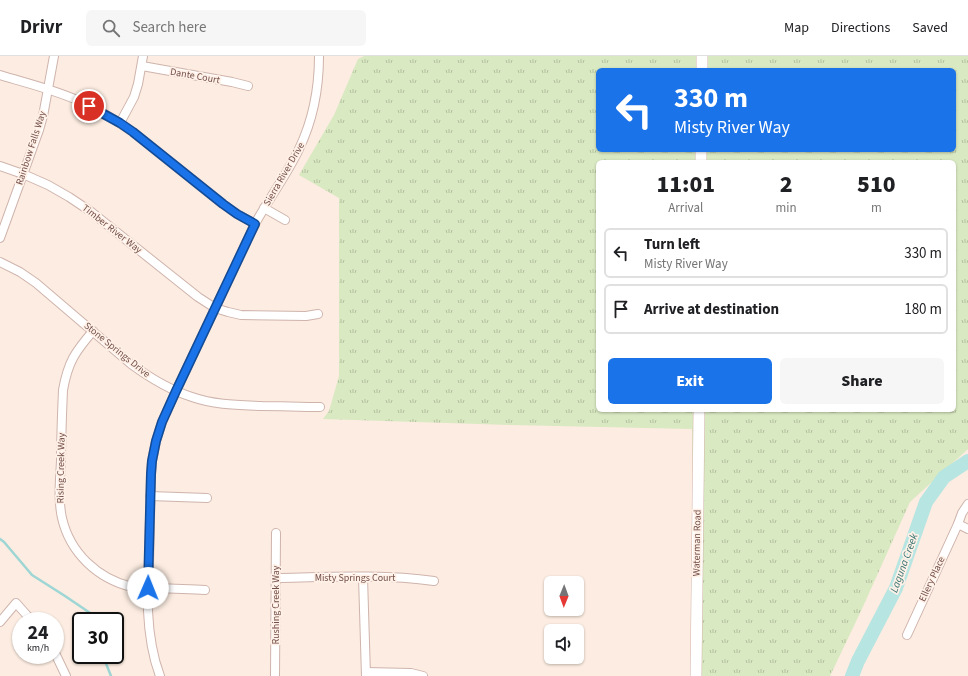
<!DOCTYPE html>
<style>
body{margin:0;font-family:"Source Sans 3",sans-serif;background:#f6f6f6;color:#202124;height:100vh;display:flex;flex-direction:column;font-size:15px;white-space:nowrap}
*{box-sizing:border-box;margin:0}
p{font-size:13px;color:#757577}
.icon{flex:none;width:22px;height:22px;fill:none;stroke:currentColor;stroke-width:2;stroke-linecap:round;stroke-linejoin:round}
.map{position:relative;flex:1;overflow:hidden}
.drawer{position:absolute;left:596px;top:104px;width:360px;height:252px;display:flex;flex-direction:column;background:#fff;border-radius:6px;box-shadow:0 1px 3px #0004}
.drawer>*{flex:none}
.guide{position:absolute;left:596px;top:12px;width:360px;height:84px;border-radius:6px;box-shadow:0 1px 3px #0004;background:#1a73e8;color:#fff;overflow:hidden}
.needle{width:26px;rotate:181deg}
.fabs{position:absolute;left:544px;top:520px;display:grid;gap:8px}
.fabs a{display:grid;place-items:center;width:40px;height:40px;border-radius:6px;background:#fff;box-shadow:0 1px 3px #0004;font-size:20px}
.speed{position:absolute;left:12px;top:556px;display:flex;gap:8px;font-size:20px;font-weight:700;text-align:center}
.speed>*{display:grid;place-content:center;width:52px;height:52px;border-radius:50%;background:#fff;box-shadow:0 1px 3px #0004;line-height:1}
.speed small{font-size:10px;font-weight:400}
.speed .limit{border:2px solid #111;border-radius:6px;background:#fff;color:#111}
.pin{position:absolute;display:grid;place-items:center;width:34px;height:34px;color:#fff;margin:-17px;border:2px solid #fff;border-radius:50%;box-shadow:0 1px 4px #0007}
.me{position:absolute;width:44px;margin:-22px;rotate:1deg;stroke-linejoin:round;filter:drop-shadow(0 0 3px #0008)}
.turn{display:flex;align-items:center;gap:14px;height:84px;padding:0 12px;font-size:18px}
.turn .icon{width:52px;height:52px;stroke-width:2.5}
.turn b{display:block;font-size:28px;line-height:34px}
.eta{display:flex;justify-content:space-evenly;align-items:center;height:68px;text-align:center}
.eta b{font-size:24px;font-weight:800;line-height:28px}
.cta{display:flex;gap:8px;margin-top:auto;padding:8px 12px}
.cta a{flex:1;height:46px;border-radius:6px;background:#1a73e8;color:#fff;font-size:16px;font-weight:800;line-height:46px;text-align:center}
.cta a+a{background:#f6f6f6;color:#202124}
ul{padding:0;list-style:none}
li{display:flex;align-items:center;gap:12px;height:50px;margin:0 8px 6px;padding:0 4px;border:2px solid #e0e0e0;border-radius:6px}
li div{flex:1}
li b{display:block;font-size:15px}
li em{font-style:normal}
header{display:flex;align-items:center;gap:24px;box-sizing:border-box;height:56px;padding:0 20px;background:#fff;border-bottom:1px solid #e0e0e0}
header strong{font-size:19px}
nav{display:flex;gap:22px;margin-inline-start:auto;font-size:14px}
.search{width:280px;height:36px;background:#f6f6f6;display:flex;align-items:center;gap:10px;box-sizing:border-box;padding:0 14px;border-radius:6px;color:#757577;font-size:15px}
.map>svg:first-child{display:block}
</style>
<header>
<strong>Drivr</strong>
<div class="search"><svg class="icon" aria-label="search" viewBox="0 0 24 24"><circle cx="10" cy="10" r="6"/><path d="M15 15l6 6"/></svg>Search here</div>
<nav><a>Map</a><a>Directions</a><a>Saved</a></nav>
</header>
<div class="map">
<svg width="968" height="620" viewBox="0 0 968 620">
<defs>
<pattern id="grass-tufts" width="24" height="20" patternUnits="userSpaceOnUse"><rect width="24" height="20" fill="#d9e9c1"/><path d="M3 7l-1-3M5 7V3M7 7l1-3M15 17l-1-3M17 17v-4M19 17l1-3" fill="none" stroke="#b4bf9f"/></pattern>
</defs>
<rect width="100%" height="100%" fill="#fcece1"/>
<!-- grass -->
<path fill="url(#grass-tufts)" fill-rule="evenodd" d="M 364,0 L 968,0 L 968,393 L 910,446 L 861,555 L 830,620 L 698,620 L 696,592 L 692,373 L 511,369 L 323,363 L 329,355 L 339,320 L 339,142 L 299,119 L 334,59 L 358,3 ZM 598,14 L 954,14 L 954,94 L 598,94 ZM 598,106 L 954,106 L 954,354 L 598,354 Z"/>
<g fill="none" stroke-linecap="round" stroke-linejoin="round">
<!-- stream -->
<g stroke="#9dd6d4" stroke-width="2.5">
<polyline points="0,483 4,486 32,519 65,540 99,563 99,565"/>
<polyline points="104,599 105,605 111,620"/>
</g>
<!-- river -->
<polyline stroke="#b7e5e2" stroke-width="14" points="852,620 858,605 896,532 926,446 944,421 968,405"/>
<defs>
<g id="street">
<polyline points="142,10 232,26 248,30"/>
<path d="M 0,19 C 26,27 52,33 77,44 C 97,52 115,64 133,76 L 223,148 L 237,158 L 255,168"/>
<polyline points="120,67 134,41 138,28 143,0"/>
<polyline points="0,110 23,118 48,129 69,141 90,155 198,241 215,252 228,256 241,259 306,260 318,258"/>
<polyline points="264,152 285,164"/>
<polyline points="0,182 39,74 43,60 54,0"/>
<path d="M 0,206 L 20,216 L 36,227 L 131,308 C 150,322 170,334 192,341 C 215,349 238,349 262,350 C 281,350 300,351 320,351"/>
<path d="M 93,275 C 75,296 68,306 63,334 C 62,358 61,381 61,405 C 60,424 58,444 62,462 C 70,497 98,523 132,531 C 141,532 151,532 160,532 C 175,533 190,533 205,534"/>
<polyline points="150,440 207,442"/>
<polyline points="958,468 968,473"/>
<polyline points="363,521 366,620"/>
<path d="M 276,522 C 327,521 383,518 434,525"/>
<polyline points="0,566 16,547 32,565"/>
<polyline points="907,579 958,468 962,457 968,448"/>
<polyline points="55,597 66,620"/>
<polyline points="366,616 411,617 423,620"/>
<path d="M 160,620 C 152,599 149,577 148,555 L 151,418 L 152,405 L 156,385 L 162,366 L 176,335 L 255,168 C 269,142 287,119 299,93 C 313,64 319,32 319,0"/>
<polyline points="275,620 276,477"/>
</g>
<g id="secondary">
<polyline points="702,14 702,0"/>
<polyline points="701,106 701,94"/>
<polyline points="696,620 699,354"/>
</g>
</defs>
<!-- street casing -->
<use href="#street" stroke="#cfb4ac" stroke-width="10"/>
<!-- secondary casing -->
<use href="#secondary" stroke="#d2b3a9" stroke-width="12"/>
<!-- street -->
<use href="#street" stroke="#fff" stroke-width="8"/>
<!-- secondary -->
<use href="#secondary" stroke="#fff" stroke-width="11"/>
</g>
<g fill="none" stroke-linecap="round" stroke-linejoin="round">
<defs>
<polyline id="route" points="89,50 120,67 133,76 223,148 237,158 255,168 176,335 162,366 156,385 152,405 151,418 148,532"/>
</defs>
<!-- route casing -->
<use href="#route" stroke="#114b97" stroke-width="10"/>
<!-- route -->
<use href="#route" stroke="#1a73e8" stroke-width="7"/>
</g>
<g text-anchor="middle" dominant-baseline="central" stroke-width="3.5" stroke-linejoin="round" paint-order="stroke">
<!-- street labels -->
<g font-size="10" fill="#734f49" stroke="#fff1e7">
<text transform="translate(195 20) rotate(10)">Dante Court</text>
<text transform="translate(31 92) rotate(-72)">Rainbow Falls Way</text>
<text transform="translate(284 118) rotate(-60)">Sierra River Drive</text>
<text transform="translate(112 173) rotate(38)">Timber River Way</text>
<text transform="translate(117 294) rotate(39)">Stone Springs Drive</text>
<text transform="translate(61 412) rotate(-89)">Rising Creek Way</text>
<text transform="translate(697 487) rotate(-89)">Waterman Road</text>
<text x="355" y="522">Misty Springs Court</text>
<text transform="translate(932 523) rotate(-65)">Ellery Place</text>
<text transform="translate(276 549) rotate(-90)">Rushing Creek Way</text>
</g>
<!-- water labels -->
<g font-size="11" font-style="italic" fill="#3d7876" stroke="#fff1e7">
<text transform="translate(904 507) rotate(-70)">Laguna Creek</text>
</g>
</g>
</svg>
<div class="fabs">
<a><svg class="needle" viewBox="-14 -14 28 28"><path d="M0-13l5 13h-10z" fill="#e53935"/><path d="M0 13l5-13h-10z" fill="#757577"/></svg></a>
<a><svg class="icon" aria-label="sound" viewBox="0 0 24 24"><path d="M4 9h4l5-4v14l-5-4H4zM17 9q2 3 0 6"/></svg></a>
</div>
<div class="speed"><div>24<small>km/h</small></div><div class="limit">30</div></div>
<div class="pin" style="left:89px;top:50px;background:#d93025"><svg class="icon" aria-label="arrive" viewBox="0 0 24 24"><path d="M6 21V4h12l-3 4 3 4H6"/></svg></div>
<svg class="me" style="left:148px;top:532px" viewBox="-20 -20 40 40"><circle r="19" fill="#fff"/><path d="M0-13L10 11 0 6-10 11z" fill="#1a73e8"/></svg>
<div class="guide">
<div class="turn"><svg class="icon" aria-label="left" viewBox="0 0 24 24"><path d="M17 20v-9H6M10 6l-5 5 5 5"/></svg><div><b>330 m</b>Misty River Way</div></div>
</div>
<section class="drawer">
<div class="eta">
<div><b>11:01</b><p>Arrival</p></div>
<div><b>2</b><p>min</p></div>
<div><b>510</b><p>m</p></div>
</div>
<ul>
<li><svg class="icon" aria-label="left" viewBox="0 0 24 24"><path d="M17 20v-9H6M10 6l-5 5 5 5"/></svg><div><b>Turn left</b><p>Misty River Way</p></div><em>330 m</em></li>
<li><svg class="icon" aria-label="arrive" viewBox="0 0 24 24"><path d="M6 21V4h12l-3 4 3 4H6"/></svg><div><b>Arrive at destination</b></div><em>180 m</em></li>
</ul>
<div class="cta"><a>Exit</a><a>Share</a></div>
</section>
</div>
